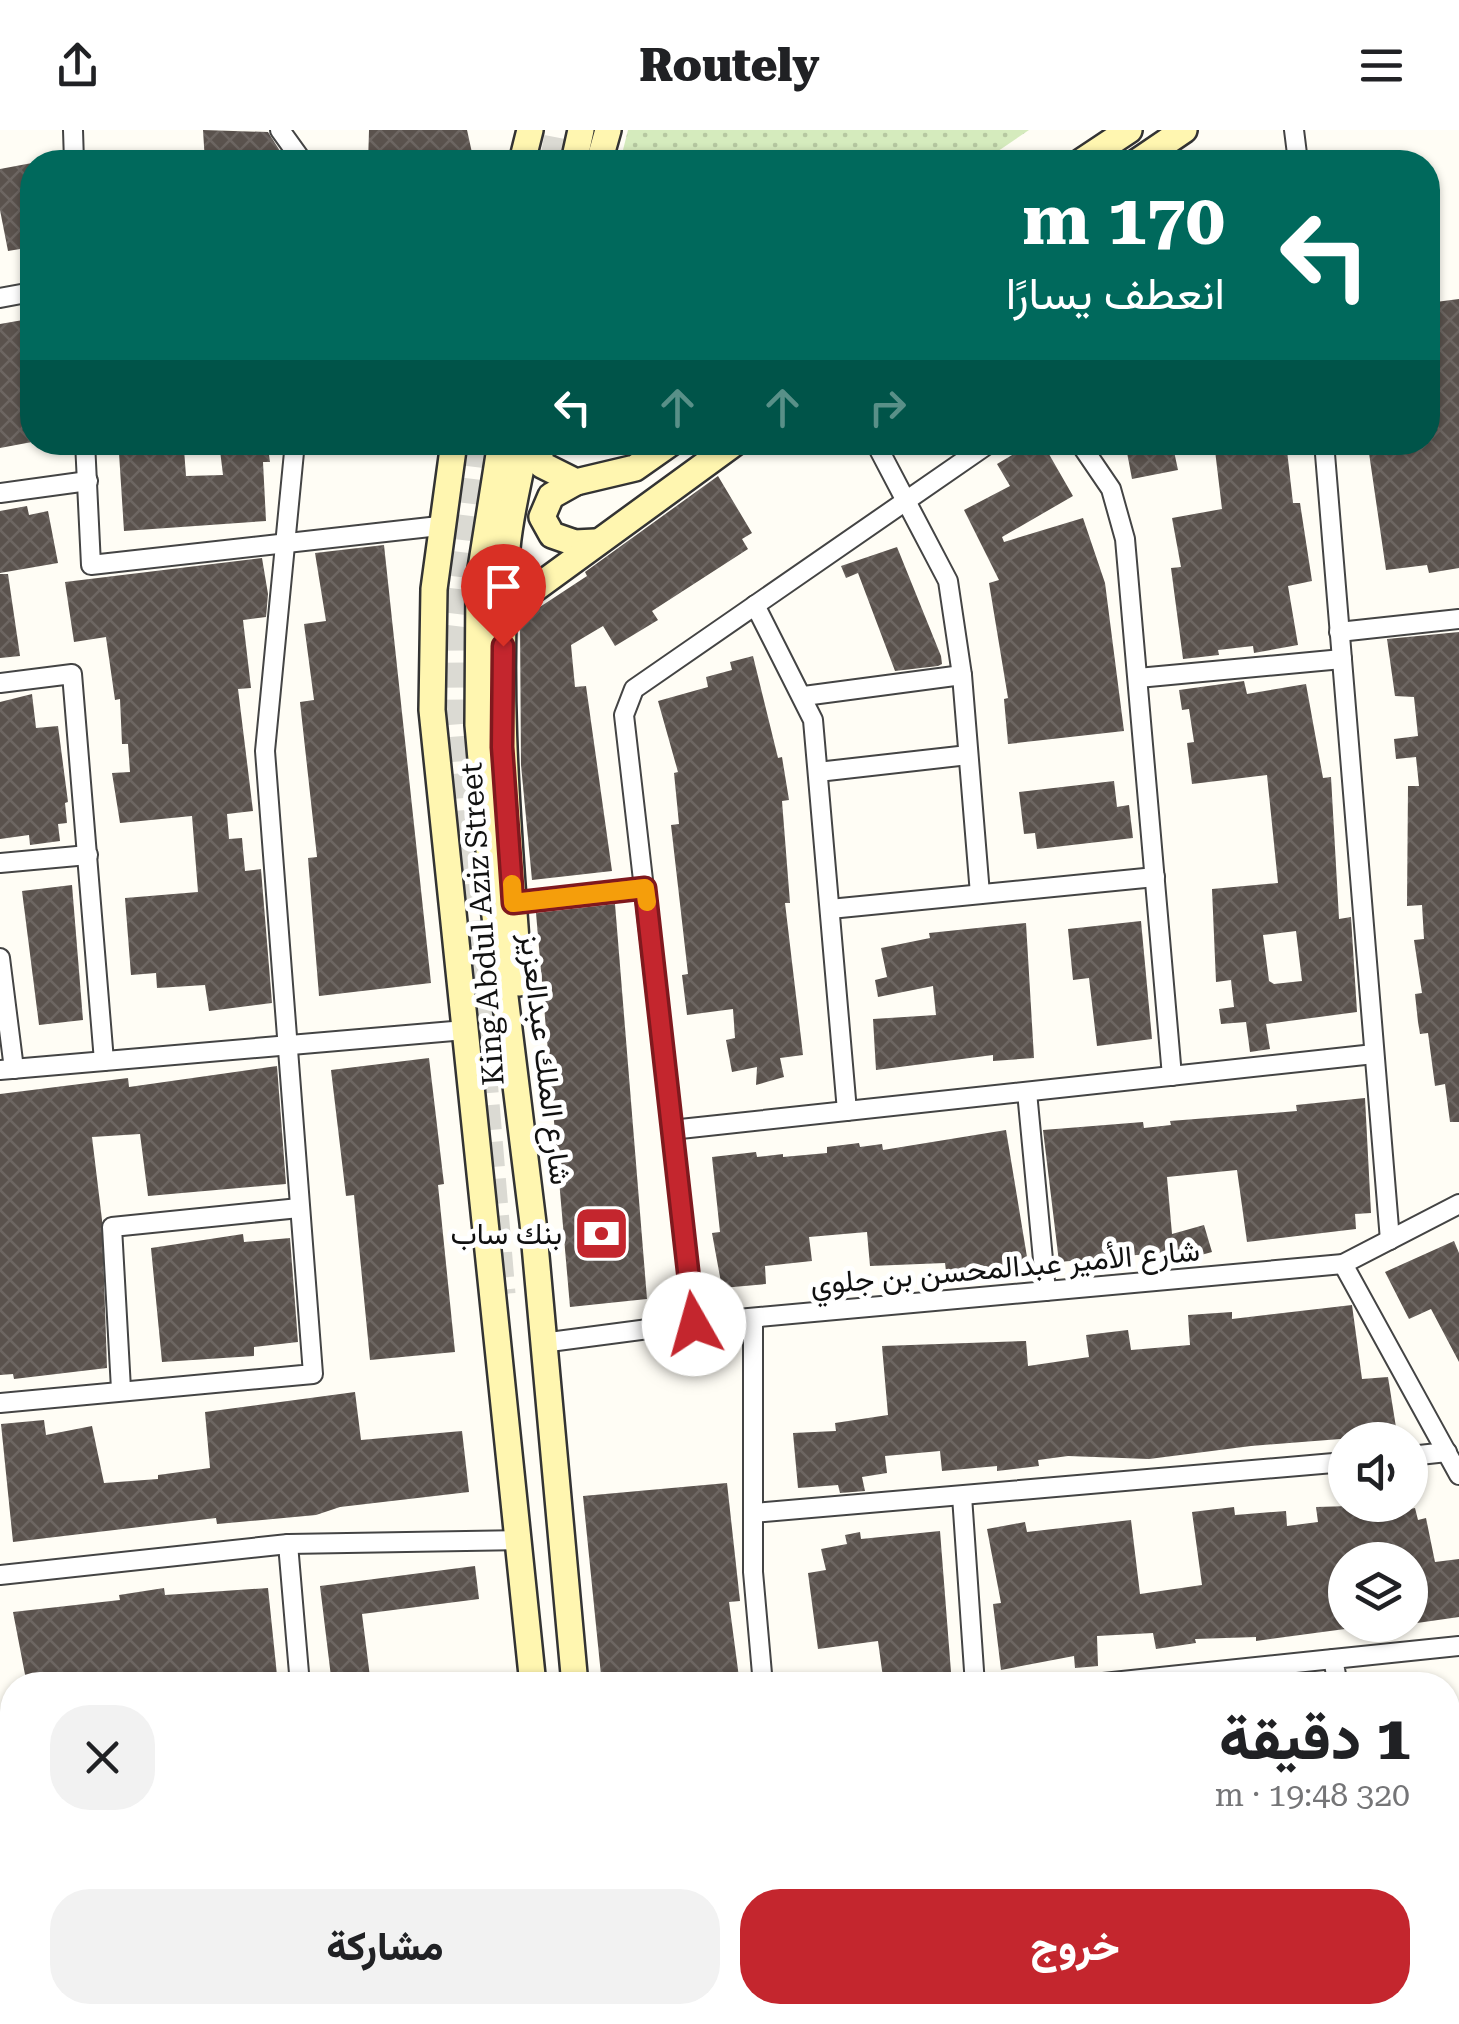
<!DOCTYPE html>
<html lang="ar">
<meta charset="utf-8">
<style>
body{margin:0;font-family:"Roboto Serif",Vazirmatn,serif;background:#f2f2f2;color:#202124;direction:rtl;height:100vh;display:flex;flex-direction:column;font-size:38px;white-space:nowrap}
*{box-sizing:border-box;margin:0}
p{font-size:32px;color:#757577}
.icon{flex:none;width:55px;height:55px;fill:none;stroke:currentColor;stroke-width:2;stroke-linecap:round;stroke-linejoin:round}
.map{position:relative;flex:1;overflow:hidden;direction:ltr}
.drawer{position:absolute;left:0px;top:1542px;width:1460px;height:352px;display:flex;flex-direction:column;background:#fff;border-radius:40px 40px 0 0;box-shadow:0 2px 8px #0004;direction:rtl}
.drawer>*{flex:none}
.banner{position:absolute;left:20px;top:20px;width:1420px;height:305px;border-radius:40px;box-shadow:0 2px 8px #0004;direction:rtl;background:#00695c;color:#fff;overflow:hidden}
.tools{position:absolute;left:1328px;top:1292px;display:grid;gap:20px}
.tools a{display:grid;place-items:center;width:100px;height:100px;border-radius:50%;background:#fff;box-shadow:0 2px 8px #0004;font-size:50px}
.pin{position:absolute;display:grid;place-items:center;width:85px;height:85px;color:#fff;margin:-102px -42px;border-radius:50% 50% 50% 0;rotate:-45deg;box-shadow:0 0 10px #0007}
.pin .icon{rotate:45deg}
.me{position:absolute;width:110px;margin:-55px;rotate:353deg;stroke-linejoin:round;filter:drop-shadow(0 0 8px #0008)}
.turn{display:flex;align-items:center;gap:35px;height:210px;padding:0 50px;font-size:45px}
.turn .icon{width:130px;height:130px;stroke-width:2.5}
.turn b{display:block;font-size:70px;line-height:85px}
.lanes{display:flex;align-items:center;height:95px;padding:0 50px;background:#0003;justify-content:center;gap:50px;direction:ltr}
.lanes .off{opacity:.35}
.round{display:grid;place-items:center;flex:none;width:105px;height:105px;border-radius:40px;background:#f2f2f2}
.head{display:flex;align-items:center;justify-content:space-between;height:170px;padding:0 50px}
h1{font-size:60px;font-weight:800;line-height:75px}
.button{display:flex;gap:20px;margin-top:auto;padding:20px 50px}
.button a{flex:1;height:115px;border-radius:40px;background:#c4262e;color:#fff;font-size:40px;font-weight:800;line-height:115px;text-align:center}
.button a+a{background:#f2f2f2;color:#202124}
header{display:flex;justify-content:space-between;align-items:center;height:130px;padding:0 50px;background:#fff;font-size:45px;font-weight:800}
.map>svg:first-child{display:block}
</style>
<header><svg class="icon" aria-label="menu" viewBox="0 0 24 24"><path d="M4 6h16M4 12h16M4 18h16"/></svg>Routely<svg class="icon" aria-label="share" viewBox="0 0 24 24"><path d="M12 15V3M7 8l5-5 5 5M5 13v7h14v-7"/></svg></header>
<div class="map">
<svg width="1459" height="1894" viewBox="0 0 1459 1894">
<defs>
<pattern id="park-dots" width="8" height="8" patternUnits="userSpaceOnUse" patternTransform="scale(2.5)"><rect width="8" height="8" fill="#d5ebbd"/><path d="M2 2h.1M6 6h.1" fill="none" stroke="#b6c8a1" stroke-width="1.8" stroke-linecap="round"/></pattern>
<pattern id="building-cross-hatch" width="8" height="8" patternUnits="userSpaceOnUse" patternTransform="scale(2.5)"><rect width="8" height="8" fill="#5a524d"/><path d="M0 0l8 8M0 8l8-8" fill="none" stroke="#6d6662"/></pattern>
</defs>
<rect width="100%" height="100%" fill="#fffdf5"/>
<!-- park -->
<polygon fill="url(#park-dots)" points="628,0 1029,0 982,32 620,32"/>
<!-- building -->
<g fill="url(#building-cross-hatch)" fill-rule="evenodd">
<polygon points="203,0 268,2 280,21 280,32 205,32"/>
<polygon points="369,0 467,0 474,32 368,32"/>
<polygon points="32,33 32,117 8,121 0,80 0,39"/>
<polygon points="1459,169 1459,438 1429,443 1427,435 1386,440 1369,323 1382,321 1381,312 1428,312 1428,173"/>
<polygon points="23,190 32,245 32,312 0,318 0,194"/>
<polygon points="219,312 267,312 270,332 263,332 266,391 124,401 119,323 184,319 186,346 223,345"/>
<polygon points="1034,312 1042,312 1073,366 1002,407 1004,412 1083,388 1105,453 1124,601 1008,614 1004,569 1008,568 989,453 999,450 964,380 1010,356 997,334"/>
<polygon points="1125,312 1172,312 1178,340 1132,349"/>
<polygon points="1214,312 1286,312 1293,373 1300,373 1312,451 1288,456 1298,515 1254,523 1253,516 1218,520 1219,525 1183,529 1171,438 1181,437 1172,388 1222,379"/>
<polygon points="718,346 752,403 742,409 748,419 652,481 658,490 615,516 603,496 571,515 575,557 586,556 612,741 532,750 521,635 520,490 587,446 585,442"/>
<polygon points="27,376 29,385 48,381 58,433 0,443 0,381"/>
<polygon points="384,415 431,853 319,866 308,728 317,727 300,572 314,570 304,494 326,491 315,423"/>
<polygon points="897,417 941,526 942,534 938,536 895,541 858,443 846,448 841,436"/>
<polygon points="262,428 268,464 266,487 243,490 251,558 238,559 253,681 227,684 229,709 242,708 245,741 261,739 272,873 209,881 205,855 157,858 156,843 131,845 125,768 198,762 192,686 120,693 112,643 130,642 128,614 122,614 120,569 115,570 106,507 74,512 65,452"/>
<polygon points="0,444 8,444 20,526 0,528"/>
<polygon points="1459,502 1459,992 1450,992 1445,954 1435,956 1428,903 1420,904 1418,892 1415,864 1422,863 1414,810 1424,809 1422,775 1407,776 1408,656 1419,656 1416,627 1396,629 1394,609 1418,606 1414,567 1395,566 1387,509"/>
<polygon points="753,526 778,628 782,627 789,670 782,671 790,773 785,773 803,925 780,928 784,947 756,955 757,937 732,942 726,910 735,908 733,879 687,885 682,845 688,844 671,695 679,694 674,643 678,642 658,571 708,557 706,547 732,540 730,532"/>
<path d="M 1244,551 L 1247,564 L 1306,554 L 1323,648 L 1331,647 L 1339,789 L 1351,787 L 1357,882 L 1266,894 L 1270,919 L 1250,922 L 1246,892 L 1221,894 L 1219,879 L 1234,877 L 1231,850 L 1216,852 L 1212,759 L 1278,753 L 1267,645 L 1192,654 L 1187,613 L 1194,612 L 1189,579 L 1182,580 L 1179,560 ZM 1296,801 L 1302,851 L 1274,854 L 1269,851 L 1263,805 Z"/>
<polygon points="32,564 36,598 58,596 68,672 65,673 67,693 58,694 60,711 30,715 29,705 0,709 0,572"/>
<polygon points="1114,651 1117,677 1129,675 1133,708 1037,719 1035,703 1024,704 1019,662"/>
<polygon points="72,755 83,890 39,895 22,761"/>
<polygon points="615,774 647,1169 570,1177 536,783"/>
<polygon points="1141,791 1152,909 1097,916 1089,848 1073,850 1068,799"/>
<polygon points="1026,793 1034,928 993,931 993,925 876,940 873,889 936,885 933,856 878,867 875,850 887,847 881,818 930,808 929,803"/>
<polygon points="429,928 444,1054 438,1055 455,1222 370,1230 354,1065 346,1066 331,940"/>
<polygon points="277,936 286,1054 148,1066 140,1004 92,1007 102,1090 107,1238 14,1249 13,1244 0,1245 0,964 128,948 129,957"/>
<polygon points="1365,968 1371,1083 1355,1084 1356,1099 1247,1112 1237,1040 1167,1047 1172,1104 1204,1095 1212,1122 1183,1130 1181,1121 1059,1132 1043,1000 1143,992 1144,998 1171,995 1170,991 1297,981 1296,975"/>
<polygon points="1006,1000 1028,1133 946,1141 945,1133 870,1136 867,1102 809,1107 812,1131 765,1136 766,1154 722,1158 712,1103 720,1102 712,1027 756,1022 757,1027 783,1024 783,1027 827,1023 827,1017 859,1013 860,1017 882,1014 883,1020"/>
<polygon points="243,1104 244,1112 290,1108 298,1212 254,1217 254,1226 162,1232 151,1118"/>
<polygon points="1454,1111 1459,1123 1459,1232 1431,1179 1409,1189 1385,1142"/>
<polygon points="1352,1175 1362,1249 1388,1247 1398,1310 1353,1308 1251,1316 1149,1329 1068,1326 1038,1330 1039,1336 997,1341 997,1336 942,1341 940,1321 885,1326 887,1343 862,1347 865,1361 840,1363 838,1355 798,1358 793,1303 836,1301 835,1293 888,1285 882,1216 1026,1211 1028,1236 1089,1227 1086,1205 1128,1200 1131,1220 1190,1215 1188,1185 1232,1182 1232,1189"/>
<polygon points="355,1262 361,1310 462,1301 469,1362 340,1377 316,1385 217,1394 216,1388 13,1412 1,1294 44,1290 46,1305 92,1296 104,1353 158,1349 158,1345 210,1338 205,1282"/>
<polygon points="727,1353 740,1471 729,1472 740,1555 602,1555 583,1366"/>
<polygon points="1385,1375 1386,1384 1415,1378 1418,1390 1426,1388 1435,1432 1459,1429 1459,1487 1410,1494 1410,1424 1345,1430 1341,1432 1345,1499 1256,1511 1256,1507 1195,1509 1196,1513 1156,1519 1153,1503 1097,1506 1098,1536 1075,1538 1074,1526 1001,1540 993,1474 1001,1473 987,1399 1025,1392 1027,1402 1131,1390 1140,1464 1202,1455 1192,1382 1234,1377 1235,1385 1286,1381 1287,1396 1318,1392 1316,1377"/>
<polygon points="940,1401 952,1555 884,1555 878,1511 818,1519 808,1443 826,1440 821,1419 847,1414 845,1405 860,1402 861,1409"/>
<polygon points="475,1436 479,1469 362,1484 371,1555 332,1555 320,1456"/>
<polygon points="164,1458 165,1465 268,1458 278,1555 27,1555 13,1482 120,1470 119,1465"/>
</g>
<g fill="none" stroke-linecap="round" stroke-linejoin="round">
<!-- secondary-tunnel -->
<g stroke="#dbdad3" stroke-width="25" stroke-dasharray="25 12" stroke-linecap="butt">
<polyline points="552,32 558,0"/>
<polyline points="476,312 453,504 454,579 503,1164"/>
</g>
<defs>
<g id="street">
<polyline points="73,0 74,32"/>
<polyline points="280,0 303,32"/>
<polyline points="1294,0 1298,32"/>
<polyline points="0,168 32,162"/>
<polyline points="85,312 91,435 439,396"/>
<polyline points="875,312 948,451 962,545 980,764"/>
<polyline points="1079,312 1111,359 1125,409 1172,946"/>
<polyline points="1324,312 1390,1110"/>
<polyline points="0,363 88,351"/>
<polyline points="755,475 813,590 847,981"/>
<polyline points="1339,502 1459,489"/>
<polyline points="1138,548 1342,529"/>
<polyline points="0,553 72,544 104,931"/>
<polyline points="804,566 962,545"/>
<polyline points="818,642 968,625"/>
<polyline points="0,733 88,725"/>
<polyline points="513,773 645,758"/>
<polyline points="830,779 1155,747"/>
<polyline points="0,828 14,939"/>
<polyline points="0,940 465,900"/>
<polyline points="1027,962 1046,1161"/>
<polyline points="671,1000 1374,924"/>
<polyline points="1343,1134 1459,1345"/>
<polyline points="753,1188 753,1442 763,1555"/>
<polyline points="694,1193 624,585 634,559 991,312"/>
<polyline points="542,1213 694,1193 1343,1134 1459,1074"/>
<polyline points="121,1259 112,1097 299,1078"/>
<polyline points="0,1273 313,1244 265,621 295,312"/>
<polyline points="1410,1326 1447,1322"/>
<polyline points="962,1366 975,1555"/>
<polyline points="753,1383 1345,1332"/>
<polyline points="288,1414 300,1555"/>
<polyline points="0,1445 288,1414 521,1410"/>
<polyline points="1084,1555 1333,1529"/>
<polyline points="1338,1555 1333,1529 1459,1516"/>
<polyline points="0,1626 12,1625"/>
<polyline points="0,1798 8,1894"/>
<polyline points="189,1882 190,1894"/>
<polyline points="339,1882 341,1894"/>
<polyline points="794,1882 795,1894"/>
<polyline points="999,1882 1000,1894"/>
<polyline points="1412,1882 1414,1894"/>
</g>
<g id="secondary">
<polyline points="522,32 530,0"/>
<polyline points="574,32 581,0"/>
<polyline points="599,32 608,0"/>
<polyline points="1081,32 1129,0"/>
<polyline points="1137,32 1184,0"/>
<polyline points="454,312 434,459 432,580 533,1555"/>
<polyline points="501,312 479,451 478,595 494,778 533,1093 575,1555"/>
<polyline points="536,312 542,335 576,352 635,338 672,312"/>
<polyline points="576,352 551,366 542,387 552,405 575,413 595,412"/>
<polyline points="503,482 736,312"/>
<path d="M 519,853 C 509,708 495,563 507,418 C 510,383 520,347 526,312"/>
<polyline points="561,1882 562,1894"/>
<polyline points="601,1882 602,1894"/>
</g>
</defs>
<!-- street casing -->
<use href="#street" stroke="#444" stroke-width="22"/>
<!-- secondary casing -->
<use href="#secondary" stroke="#333" stroke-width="30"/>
<!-- street -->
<use href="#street" stroke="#fff" stroke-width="18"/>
<!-- secondary -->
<use href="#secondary" stroke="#fff6b0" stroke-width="25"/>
</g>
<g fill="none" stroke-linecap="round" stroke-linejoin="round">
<defs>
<polyline id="route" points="503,516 502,617 513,773 645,758 694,1194"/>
</defs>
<!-- route casing -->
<use href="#route" stroke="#7f191e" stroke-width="25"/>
<!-- route -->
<use href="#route" stroke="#c4262e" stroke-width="18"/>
<!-- slow -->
<polyline stroke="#f59e0b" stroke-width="18" points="512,754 513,773 645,758 647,772"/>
</g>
<!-- icons -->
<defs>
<symbol id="bank-square" viewBox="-11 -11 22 22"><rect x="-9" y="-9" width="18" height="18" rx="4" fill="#c4262e" stroke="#fff"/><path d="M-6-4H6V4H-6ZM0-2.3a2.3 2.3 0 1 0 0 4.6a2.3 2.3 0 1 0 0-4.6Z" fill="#fff"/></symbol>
</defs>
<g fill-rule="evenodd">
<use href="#bank-square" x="570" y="1072" width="63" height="63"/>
</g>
<g text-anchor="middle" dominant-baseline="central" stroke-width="10" stroke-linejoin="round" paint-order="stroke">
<!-- street labels -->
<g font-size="30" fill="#111" stroke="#fff">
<text transform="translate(482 794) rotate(-94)">King Abdul Aziz Street</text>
<text transform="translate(546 929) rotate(83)">شارع الملك عبدالعزيز</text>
<text transform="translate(1005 1137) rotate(-5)">شارع الأمير عبدالمحسن بن جلوي</text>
</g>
<!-- poi labels -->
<g font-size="30" fill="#111" stroke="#fff" text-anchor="end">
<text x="562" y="1103">بنك ساب</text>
</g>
</g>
</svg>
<div class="tools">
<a><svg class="icon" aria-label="sound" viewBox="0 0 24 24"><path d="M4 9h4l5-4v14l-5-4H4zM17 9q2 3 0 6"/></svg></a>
<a><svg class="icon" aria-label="layers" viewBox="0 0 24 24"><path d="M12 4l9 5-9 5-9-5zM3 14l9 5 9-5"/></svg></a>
</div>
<div class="pin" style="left:503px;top:516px;background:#d93025"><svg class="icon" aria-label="arrive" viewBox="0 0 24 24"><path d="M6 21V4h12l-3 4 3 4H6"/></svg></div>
<svg class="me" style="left:694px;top:1194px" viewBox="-20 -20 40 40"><circle r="19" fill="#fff"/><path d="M0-13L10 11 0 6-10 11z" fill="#c4262e"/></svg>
<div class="banner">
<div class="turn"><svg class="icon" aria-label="left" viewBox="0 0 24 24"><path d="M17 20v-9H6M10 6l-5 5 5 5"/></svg><div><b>170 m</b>انعطف يسارًا</div></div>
<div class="lanes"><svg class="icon" aria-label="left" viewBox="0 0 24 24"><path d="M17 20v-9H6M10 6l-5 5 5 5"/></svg><svg class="icon off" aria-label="ahead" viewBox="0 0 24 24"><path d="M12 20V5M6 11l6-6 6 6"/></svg><svg class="icon off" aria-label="ahead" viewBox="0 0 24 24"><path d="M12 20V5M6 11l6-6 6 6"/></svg><svg class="icon off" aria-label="right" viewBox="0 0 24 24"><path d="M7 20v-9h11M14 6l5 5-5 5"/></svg></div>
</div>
<section class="drawer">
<div class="head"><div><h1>1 دقيقة</h1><p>320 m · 19:48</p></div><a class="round"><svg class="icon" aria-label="close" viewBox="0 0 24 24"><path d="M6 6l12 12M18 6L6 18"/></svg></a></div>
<div class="button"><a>خروج</a><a>مشاركة</a></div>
</section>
</div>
